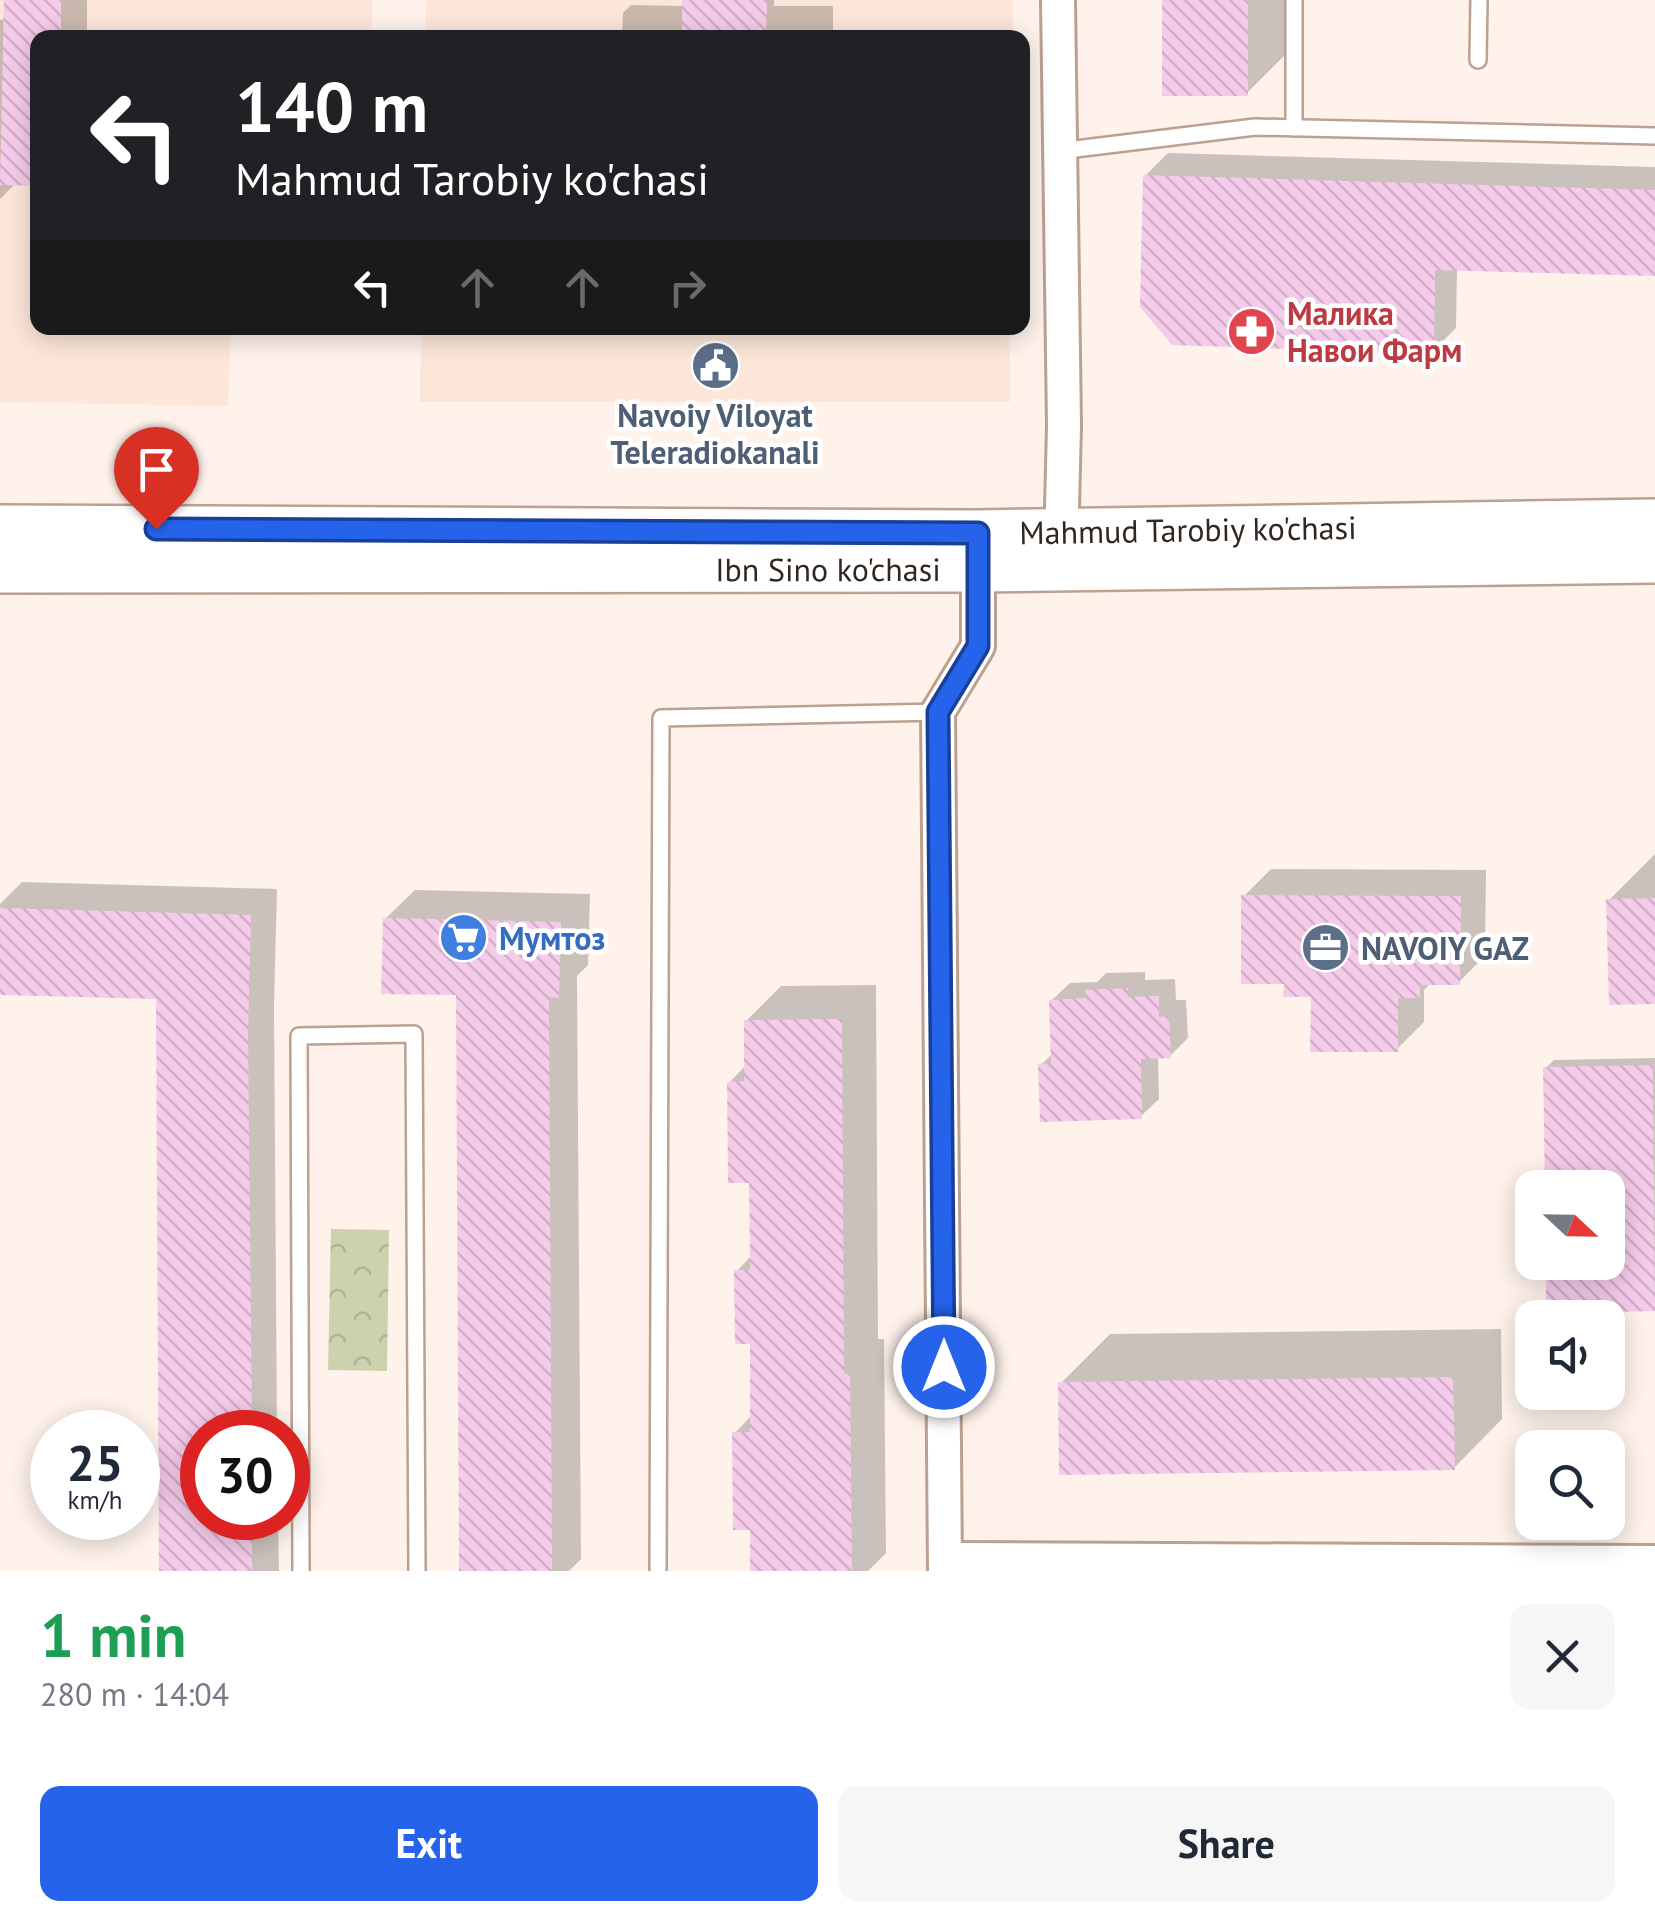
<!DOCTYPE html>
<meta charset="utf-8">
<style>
body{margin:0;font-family:"PT Sans",sans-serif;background:#f6f6f7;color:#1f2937;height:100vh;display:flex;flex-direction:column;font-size:38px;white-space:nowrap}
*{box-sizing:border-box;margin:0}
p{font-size:32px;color:#747a83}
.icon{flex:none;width:55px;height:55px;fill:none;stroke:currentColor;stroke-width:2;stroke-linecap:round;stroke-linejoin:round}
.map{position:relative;height:1571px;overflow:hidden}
.sheet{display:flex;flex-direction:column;background:#fff;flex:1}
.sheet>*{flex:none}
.top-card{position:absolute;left:30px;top:30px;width:1000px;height:305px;border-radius:20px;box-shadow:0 5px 25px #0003;background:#202124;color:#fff;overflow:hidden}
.needle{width:65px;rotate:112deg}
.tools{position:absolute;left:1515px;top:1170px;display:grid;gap:20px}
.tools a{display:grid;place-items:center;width:110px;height:110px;border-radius:20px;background:#fff;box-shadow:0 5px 25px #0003;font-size:50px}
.speed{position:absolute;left:30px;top:1410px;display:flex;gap:20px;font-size:50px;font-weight:700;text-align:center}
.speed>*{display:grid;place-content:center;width:130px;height:130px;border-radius:50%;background:#fff;box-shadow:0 5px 25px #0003;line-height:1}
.speed small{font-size:25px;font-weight:400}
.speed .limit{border:15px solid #d22;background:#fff;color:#111}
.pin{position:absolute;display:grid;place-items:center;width:85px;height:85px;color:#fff;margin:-102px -42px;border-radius:50% 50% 50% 0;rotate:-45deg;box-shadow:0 0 10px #0007}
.pin .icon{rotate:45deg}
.me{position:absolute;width:110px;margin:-55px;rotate:0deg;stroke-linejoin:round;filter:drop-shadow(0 0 8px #0008)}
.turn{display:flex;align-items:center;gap:35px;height:210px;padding:0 40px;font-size:45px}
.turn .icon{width:130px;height:130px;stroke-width:2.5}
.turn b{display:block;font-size:70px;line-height:85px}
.lanes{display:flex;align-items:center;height:95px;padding:0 40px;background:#0003;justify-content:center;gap:50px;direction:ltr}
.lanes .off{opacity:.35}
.round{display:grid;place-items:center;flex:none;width:105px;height:105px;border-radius:20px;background:#f6f6f7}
.headline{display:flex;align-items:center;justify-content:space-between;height:170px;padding:0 40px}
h1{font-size:60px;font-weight:700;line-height:75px;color:#1e9e55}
.action{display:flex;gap:20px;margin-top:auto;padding:20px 40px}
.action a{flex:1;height:115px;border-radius:20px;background:#2563eb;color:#fff;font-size:40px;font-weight:700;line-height:115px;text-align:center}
.action a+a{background:#f6f6f7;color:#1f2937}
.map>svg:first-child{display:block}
</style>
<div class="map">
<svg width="1655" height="1571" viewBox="0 0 1655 1571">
<defs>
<pattern id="forest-crowns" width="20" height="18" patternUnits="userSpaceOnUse" patternTransform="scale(2.5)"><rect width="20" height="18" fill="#cdd1ad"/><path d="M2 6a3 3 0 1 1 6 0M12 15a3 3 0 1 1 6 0" fill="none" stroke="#b0b395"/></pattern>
<pattern id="building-back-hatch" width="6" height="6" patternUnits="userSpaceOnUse" patternTransform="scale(2.5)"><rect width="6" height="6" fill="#f5cbea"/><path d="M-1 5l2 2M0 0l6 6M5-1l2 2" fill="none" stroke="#d2aec8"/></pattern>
</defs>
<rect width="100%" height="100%" fill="#fef2eb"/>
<!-- built -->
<g fill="#fce6d9">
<polygon points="0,0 372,0 372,37 38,38 38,328 231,328 228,406 0,402"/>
<polygon points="426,0 1013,0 1013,37 425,38"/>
<polygon points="421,328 1010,328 1010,402 420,402"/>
</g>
<!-- forest -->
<polygon fill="url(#forest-crowns)" points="331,1229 389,1230 387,1371 328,1370"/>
<!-- shadow -->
<g fill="#0003">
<polygon points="6,0 87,0 87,38 38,38 16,183 0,199 0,20 6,19"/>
<polygon points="685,0 774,0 774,6 833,6 833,38 622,38 623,13 631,5 685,6"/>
<polygon points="1165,0 1296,0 1296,44 1247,93"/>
<polygon points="1168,153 1655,167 1655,274 1457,268 1456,328 1433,351 1145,176"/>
<polygon points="1655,854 1655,1001 1609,900"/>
<polygon points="1271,869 1486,870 1485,956 1459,982 1432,982 1424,990 1424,1022 1397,1049 1286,982 1244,896"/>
<polygon points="22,882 277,889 274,1006 277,1432 202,1432 202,1518 278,1518 279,1571 161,1571 158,997 0,993 0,904"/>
<polygon points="415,890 590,894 588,965 577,976 581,1559 569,1571 462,1571 458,993 385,919"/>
<polygon points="1145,972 1145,980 1175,979 1176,1000 1186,1000 1188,1038 1170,1056 1158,1056 1159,1099 1141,1116 1041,1065 1054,1052 1052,1000 1070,983 1097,982 1106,973"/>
<polygon points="876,985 878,1339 884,1339 886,1553 868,1571 753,1571 752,1527 734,1434 752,1415 752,1342 737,1271 752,1255 751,1180 729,1083 746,1065 746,1021 781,986"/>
<polygon points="1655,1058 1655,1309 1620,1309 1620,1345 1608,1353 1608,1188 1546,1068 1554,1060"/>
<polygon points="1501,1329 1502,1419 1454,1468 1061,1383 1110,1334"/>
</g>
<!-- building -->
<g fill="url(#building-back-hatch)">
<polygon points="4,0 61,0 61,38 38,38 38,186 0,185"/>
<polygon points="682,0 767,0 766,38 682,38"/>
<rect x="1162" y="0" width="86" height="96"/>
<polygon points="1143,175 1655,190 1655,276 1435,270 1434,354 1172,345 1140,307"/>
<polygon points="1241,895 1461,896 1460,985 1420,985 1420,998 1398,998 1398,1052 1310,1052 1311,997 1283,997 1284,984 1241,984"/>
<polygon points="1655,898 1655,1004 1609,1005 1606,899"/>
<polygon points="0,908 251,915 248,1034 252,1432 202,1432 202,1518 252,1518 252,1571 159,1571 156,999 0,995"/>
<polygon points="383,918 561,922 559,998 549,997 552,1571 459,1571 456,995 381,994"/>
<polygon points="1128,988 1128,997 1159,996 1159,1017 1169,1016 1171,1058 1141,1059 1142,1119 1040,1122 1038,1064 1051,1063 1049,1000 1085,998 1085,990"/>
<polygon points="842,1019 844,1373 850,1373 852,1571 750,1571 750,1530 733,1530 732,1432 750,1432 750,1344 735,1344 734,1270 750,1270 749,1183 728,1183 727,1082 744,1081 744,1020"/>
<polygon points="1653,1065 1655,1311 1613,1312 1613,1318 1546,1318 1546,1262 1608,1262 1608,1188 1545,1188 1543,1067"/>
<polygon points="1453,1377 1455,1470 1059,1475 1058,1382"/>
</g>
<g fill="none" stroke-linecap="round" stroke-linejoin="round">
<defs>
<g id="service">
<polyline points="1478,60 1479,0"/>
<polyline points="1294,128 1294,0"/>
<polyline points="1059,151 1255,127 1655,136"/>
<polyline points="301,1571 299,1036 414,1034 417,1571"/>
<polyline points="658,1571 661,718 938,712"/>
</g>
<g id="minor">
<polyline points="1058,0 1064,425 1061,550"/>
<polyline points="945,1559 1655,1562"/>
<polyline points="945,1571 938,712 978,646 978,547"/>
</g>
<g id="secondary">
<path id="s1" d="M 0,528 L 977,533 L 1655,522"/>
<path id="s2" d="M 0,570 L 978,569 L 1655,560"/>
</g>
</defs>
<!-- service casing -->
<use href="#service" stroke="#bca191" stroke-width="20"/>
<!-- minor casing -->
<use href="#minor" stroke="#bca191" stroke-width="38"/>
<!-- secondary casing -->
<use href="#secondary" stroke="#bca191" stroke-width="50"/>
<!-- service -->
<use href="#service" stroke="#fff" stroke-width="15"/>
<!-- minor -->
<use href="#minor" stroke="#fff" stroke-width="32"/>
<!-- secondary -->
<use href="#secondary" stroke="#fff" stroke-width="45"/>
</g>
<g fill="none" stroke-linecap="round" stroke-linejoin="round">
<defs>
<polyline id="route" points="156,529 978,533 978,646 938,712 944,1367"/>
</defs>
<!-- route casing -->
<use href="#route" stroke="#184099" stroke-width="25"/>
<!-- route -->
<use href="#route" stroke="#2563eb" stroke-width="18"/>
</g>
<!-- icons -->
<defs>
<symbol id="pharmacy-disc" viewBox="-11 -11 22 22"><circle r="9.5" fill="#e0444e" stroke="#fff"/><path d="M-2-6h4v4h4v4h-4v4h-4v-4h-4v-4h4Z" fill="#fff"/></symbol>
<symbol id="civic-disc" viewBox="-11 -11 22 22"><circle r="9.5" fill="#5c6f8a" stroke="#fff"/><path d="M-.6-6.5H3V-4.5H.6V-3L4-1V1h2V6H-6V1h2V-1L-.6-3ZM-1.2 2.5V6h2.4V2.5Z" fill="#fff"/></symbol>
<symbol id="supermarket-disc" viewBox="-11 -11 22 22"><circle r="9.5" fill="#3f7fe0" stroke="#fff"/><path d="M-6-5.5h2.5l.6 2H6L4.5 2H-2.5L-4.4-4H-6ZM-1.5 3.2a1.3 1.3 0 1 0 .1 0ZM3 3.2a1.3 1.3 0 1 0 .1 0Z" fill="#fff"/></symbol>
<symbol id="office-disc" viewBox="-11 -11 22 22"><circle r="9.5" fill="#5c6f8a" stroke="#fff"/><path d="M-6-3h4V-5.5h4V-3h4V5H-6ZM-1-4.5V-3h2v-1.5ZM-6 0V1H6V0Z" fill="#fff"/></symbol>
</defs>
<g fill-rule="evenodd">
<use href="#pharmacy-disc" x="1224" y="304" width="55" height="55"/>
<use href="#civic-disc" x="688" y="338" width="55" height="55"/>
<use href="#supermarket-disc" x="436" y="910" width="55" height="55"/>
<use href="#office-disc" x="1298" y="920" width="55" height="55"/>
</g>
<g text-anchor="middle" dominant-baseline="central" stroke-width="9" stroke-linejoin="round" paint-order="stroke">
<!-- health labels -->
<g font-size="32" font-weight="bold" fill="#be3a42" stroke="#fff" text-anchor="start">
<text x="1287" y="313">Малика<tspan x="1287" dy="37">Навои Фарм</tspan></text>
</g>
<!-- service labels -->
<g font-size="32" font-weight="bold" fill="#4e5e75" stroke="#fff">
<text x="715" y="415">Navoiy Viloyat<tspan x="715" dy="37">Teleradiokanali</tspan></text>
<text x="1361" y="948" text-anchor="start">NAVOIY GAZ</text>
</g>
<!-- street labels -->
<g font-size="32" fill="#322720" stroke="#fff">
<text stroke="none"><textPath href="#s1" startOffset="1188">Mahmud Tarobiy ko'chasi</textPath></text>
<text stroke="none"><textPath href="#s2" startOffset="828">Ibn Sino ko'chasi</textPath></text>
</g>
<!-- shop labels -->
<g font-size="32" font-weight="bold" fill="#366cbe" stroke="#fff" text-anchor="start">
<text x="499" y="938">Мумтоз</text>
</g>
</g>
</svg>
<div class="tools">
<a><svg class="needle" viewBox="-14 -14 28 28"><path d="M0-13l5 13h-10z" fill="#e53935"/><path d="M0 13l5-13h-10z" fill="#747a83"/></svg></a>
<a><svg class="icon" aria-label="sound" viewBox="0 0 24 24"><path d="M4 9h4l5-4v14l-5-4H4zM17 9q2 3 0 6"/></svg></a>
<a><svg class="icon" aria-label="search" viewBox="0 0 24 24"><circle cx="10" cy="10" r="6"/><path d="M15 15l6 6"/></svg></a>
</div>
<div class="speed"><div>25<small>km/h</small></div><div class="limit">30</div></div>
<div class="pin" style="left:156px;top:529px;background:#d93025"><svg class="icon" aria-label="arrive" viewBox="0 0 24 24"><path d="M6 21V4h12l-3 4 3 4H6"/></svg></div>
<svg class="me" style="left:944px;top:1367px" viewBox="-20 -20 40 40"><circle r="17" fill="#2563eb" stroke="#fff" stroke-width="3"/><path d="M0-11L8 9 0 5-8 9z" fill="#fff"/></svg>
<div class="top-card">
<div class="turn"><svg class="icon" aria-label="left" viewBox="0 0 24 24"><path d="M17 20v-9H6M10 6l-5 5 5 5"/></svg><div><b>140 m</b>Mahmud Tarobiy ko'chasi</div></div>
<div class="lanes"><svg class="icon" aria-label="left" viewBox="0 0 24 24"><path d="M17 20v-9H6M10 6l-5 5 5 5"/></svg><svg class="icon off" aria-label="ahead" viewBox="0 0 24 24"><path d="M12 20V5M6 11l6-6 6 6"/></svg><svg class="icon off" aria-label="ahead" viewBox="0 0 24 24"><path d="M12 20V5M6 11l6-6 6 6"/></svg><svg class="icon off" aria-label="right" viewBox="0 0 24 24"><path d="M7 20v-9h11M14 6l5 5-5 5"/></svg></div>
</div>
</div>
<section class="sheet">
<div class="headline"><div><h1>1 min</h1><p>280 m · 14:04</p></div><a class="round"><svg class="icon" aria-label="close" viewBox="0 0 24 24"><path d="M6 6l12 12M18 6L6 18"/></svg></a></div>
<div class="action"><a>Exit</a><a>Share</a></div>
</section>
